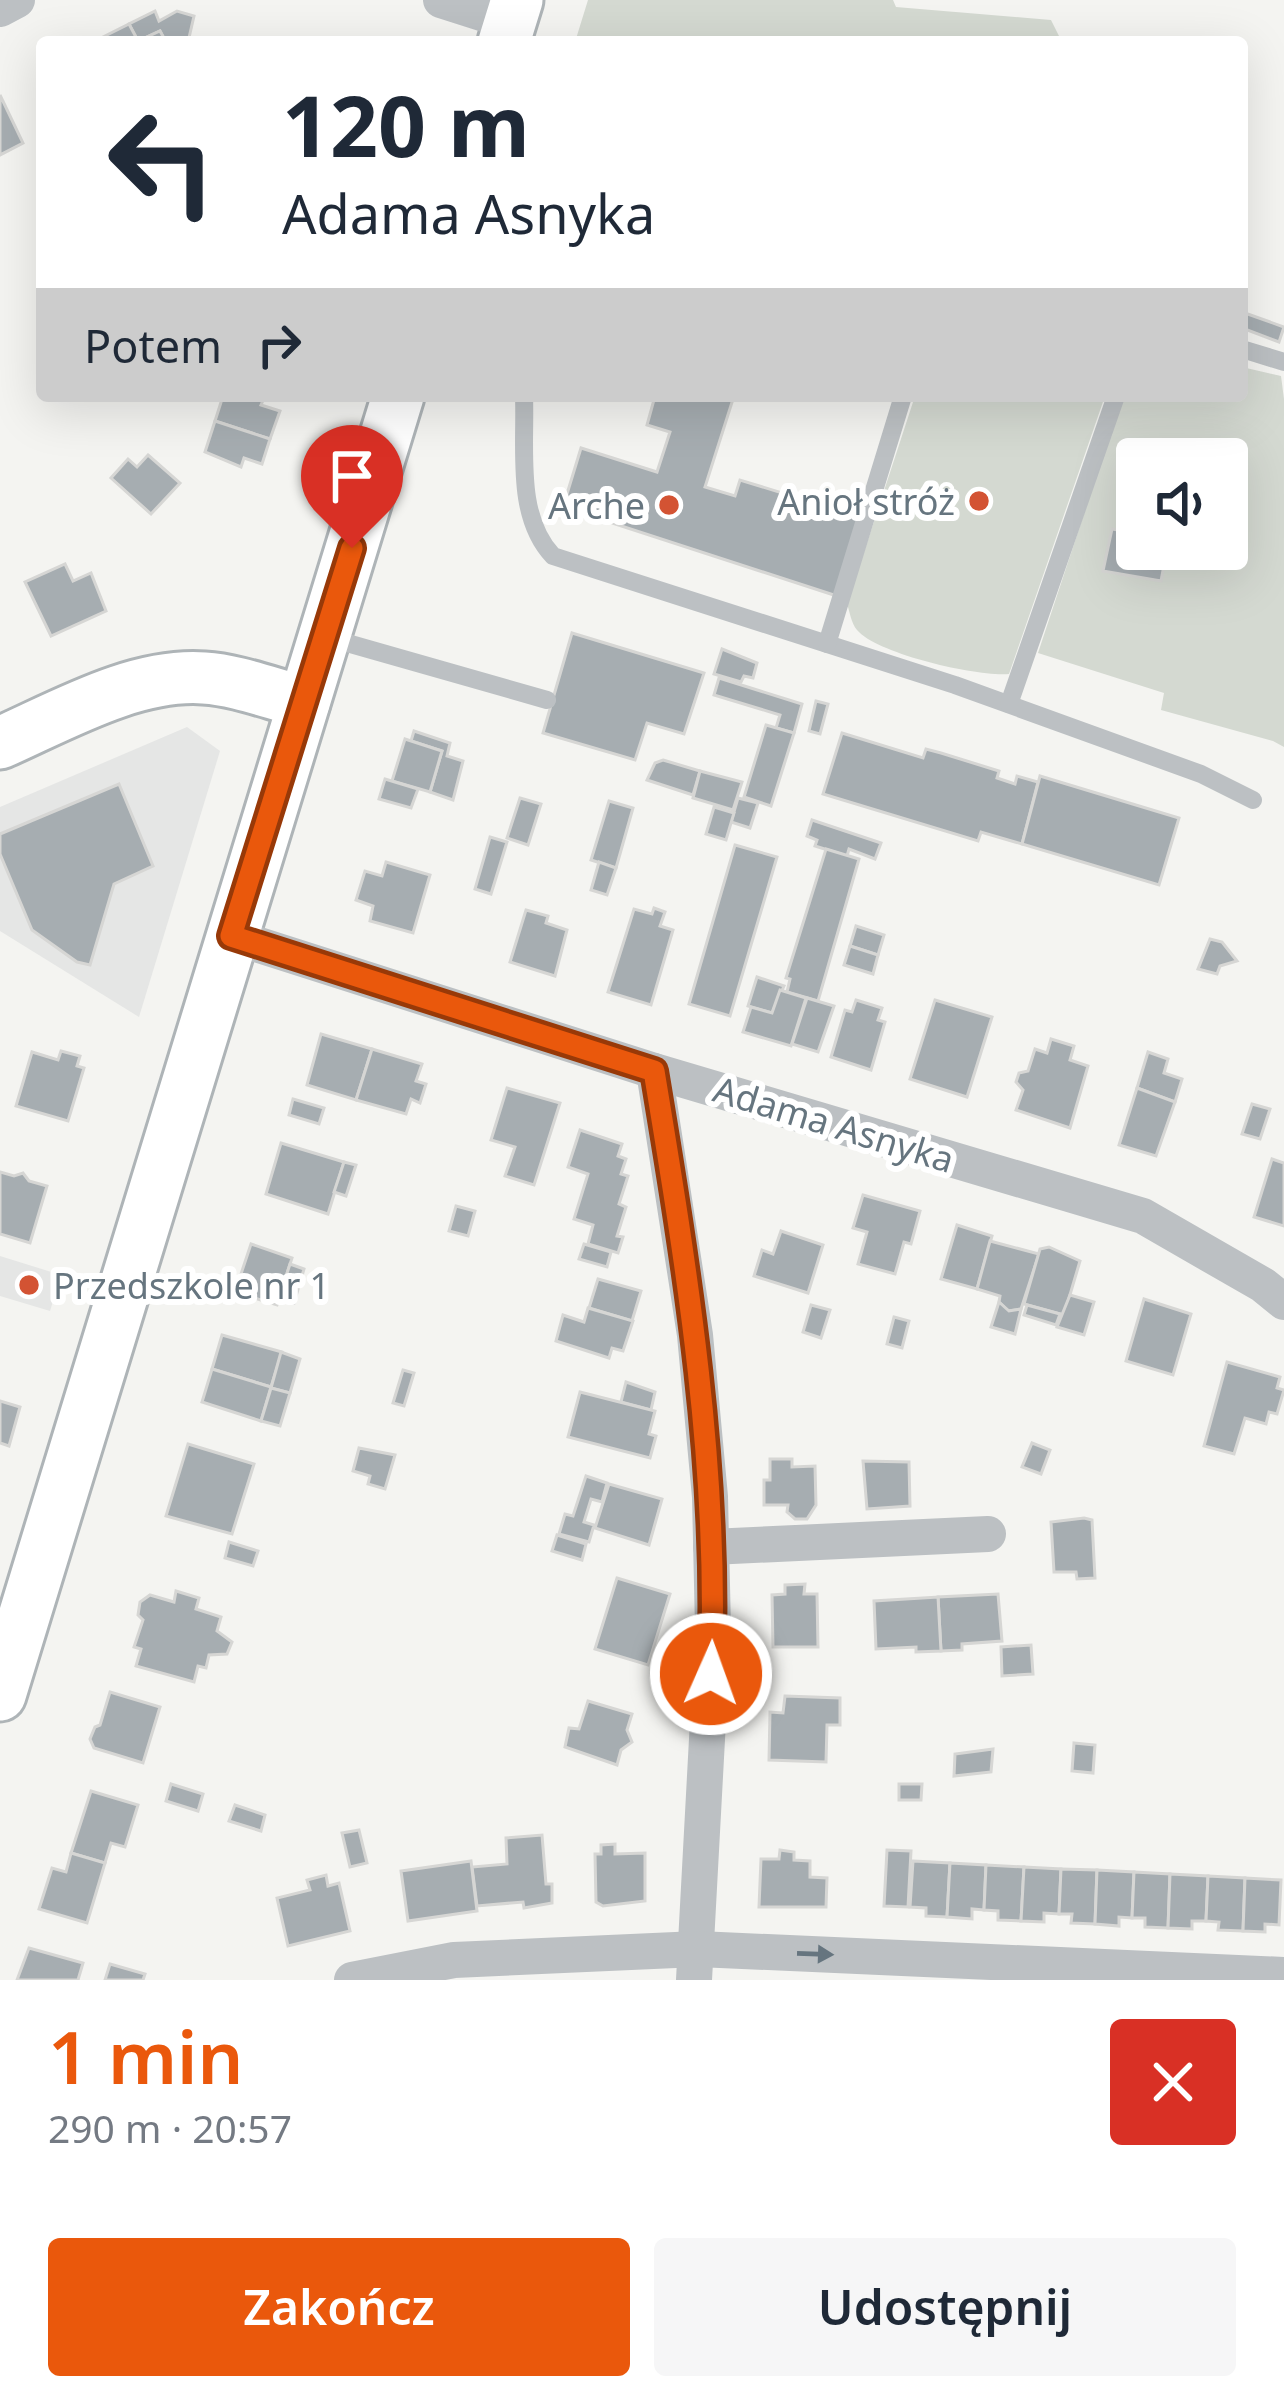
<!DOCTYPE html>
<html lang="pl">
<meta charset="utf-8">
<style>
body{margin:0;font-family:"Noto Sans",sans-serif;background:#f6f6f7;color:#1f2937;height:100vh;display:flex;flex-direction:column;font-size:45px;white-space:nowrap}
*{box-sizing:border-box;margin:0}
p{font-size:39px;color:#747a83}
.icon{flex:none;width:66px;height:66px;fill:none;stroke:currentColor;stroke-width:2;stroke-linecap:round;stroke-linejoin:round}
.map{position:relative;height:1980px;overflow:hidden}
.panel{display:flex;flex-direction:column;background:#fff;flex:1}
.panel>*{flex:none}
.hud{position:absolute;left:36px;top:36px;width:1212px;height:366px;border-radius:12px;box-shadow:0 12px 48px #0002;background:#fff;color:#1f2937;overflow:hidden}
.controls{position:absolute;left:1116px;top:438px;display:grid;gap:24px}
.controls a{display:grid;place-items:center;width:132px;height:132px;border-radius:12px;background:#fff;box-shadow:0 12px 48px #0002;font-size:60px}
.pin{position:absolute;display:grid;place-items:center;width:102px;height:102px;color:#fff;margin:-123px -51px;border-radius:50% 50% 50% 0;rotate:-45deg;box-shadow:0 0 12px #0007}
.pin .icon{rotate:45deg}
.me{position:absolute;width:132px;margin:-66px;rotate:2deg;stroke-linejoin:round;filter:drop-shadow(0 0 9px #0008)}
.turn{display:flex;align-items:center;gap:42px;height:252px;padding:0 48px;font-size:54px}
.turn .icon{width:156px;height:156px;stroke-width:2.5}
.turn b{display:block;font-size:84px;line-height:102px}
.then{display:flex;align-items:center;height:114px;padding:0 48px;background:#0003;gap:24px;font-size:45px}
.round{display:grid;place-items:center;flex:none;width:126px;height:126px;border-radius:12px;background:#f6f6f7}
.summary{display:flex;align-items:center;justify-content:space-between;height:204px;padding:0 48px}
h1{font-size:72px;font-weight:600;line-height:90px;color:#ea580c}
.primary-button{display:flex;gap:24px;margin-top:auto;padding:24px 48px}
.primary-button a{flex:1;height:138px;border-radius:12px;background:#ea580c;color:#fff;font-size:48px;font-weight:600;line-height:138px;text-align:center}
.primary-button a+a{background:#f6f6f7;color:#1f2937}
.map>svg:first-child{display:block}
</style>
<div class="map">
<svg width="1284" height="1980" viewBox="0 0 1284 1980">
<rect width="100%" height="100%" fill="#f4f4f1"/>
<!-- built -->
<g fill="#e5e6e5">
<polygon points="187,727 220,751 139,1017 0,931 0,807"/>
<polygon points="0,1256 61,1275 50,1311 0,1296"/>
</g>
<!-- green -->
<g fill="#d4d9d1" fill-rule="evenodd">
<polygon points="588,0 893,0 896,7 1051,20 1062,42 575,42"/>
<path d="M 1242,367 L 1281,376 L 1284,399 L 1284,747 L 1273,741 L 1161,710 L 1164,693 L 1038,653 L 1123,396 L 1242,396 ZM 1137,459 L 1227,459 L 1227,549 L 1137,549 Z"/>
<path d="M 915,396 L 1105,396 L 1009,674 C 978,677 877,654 857,630 C 851,623 850,612 847,604 Z"/>
</g>
<!-- building -->
<g fill="#a6adb1" stroke="#d6d6d4" stroke-width="3">
<polygon points="155,11 159,21 177,11 194,16 188,42 166,42 160,31 138,41 129,24"/>
<polygon points="129,24 138,41 160,31 166,42 93,42"/>
<polygon points="0,95 23,143 0,155"/>
<polygon points="1242,312 1284,327 1279,342 1242,328"/>
<polygon points="223,396 257,396 264,398 261,405 280,411 270,439 215,421"/>
<polygon points="655,396 734,396 705,487 735,496 740,480 863,518 840,597 563,507 581,448 657,472 670,432 647,425"/>
<polygon points="215,421 270,439 262,464 244,458 241,467 205,452"/>
<polygon points="148,455 180,483 151,514 111,478 128,459 137,467"/>
<polygon points="1112,529 1137,533 1137,549 1167,549 1161,581 1103,571"/>
<polygon points="65,564 73,581 91,573 106,611 51,636 25,582"/>
<polygon points="572,633 704,673 684,734 647,723 635,760 543,733"/>
<polygon points="722,649 757,663 753,678 744,676 741,682 714,674"/>
<polygon points="719,678 802,704 794,733 776,728 780,715 714,695"/>
<polygon points="816,701 828,704 820,734 809,731"/>
<polygon points="766,725 794,733 771,806 744,797"/>
<polygon points="414,731 450,743 447,756 463,761 453,800 430,792 442,751 411,741"/>
<polygon points="842,733 923,758 926,749 941,753 999,771 997,778 1015,784 1017,776 1038,782 1022,844 981,832 978,841 823,794"/>
<polygon points="405,739 442,751 430,792 392,781"/>
<polygon points="663,760 700,771 693,795 647,780 655,763"/>
<polygon points="700,771 742,782 733,810 693,798"/>
<polygon points="1040,776 1179,818 1159,885 1022,844"/>
<polygon points="385,779 418,789 411,808 379,799"/>
<polygon points="119,784 153,866 114,884 90,965 77,962 32,930 0,854 0,834"/>
<polygon points="520,798 541,804 528,845 507,838"/>
<polygon points="738,798 758,803 750,828 731,822"/>
<polygon points="609,801 633,808 616,868 591,860"/>
<polygon points="714,807 734,813 726,840 706,834"/>
<polygon points="812,820 881,843 875,859 849,849 847,856 815,846 817,840 807,836"/>
<polygon points="490,837 507,842 491,894 475,889"/>
<polygon points="735,845 777,857 730,1016 689,1004"/>
<polygon points="826,849 859,859 818,1001 787,992 790,979 786,978"/>
<polygon points="386,862 430,875 413,933 370,921 373,906 356,900 365,871 382,876"/>
<polygon points="599,862 616,868 607,895 591,890"/>
<polygon points="654,908 665,912 660,926 673,930 651,1005 608,992 634,909 652,914"/>
<polygon points="526,910 548,916 546,923 567,930 555,976 510,962"/>
<polygon points="856,926 884,935 878,955 850,946"/>
<polygon points="1210,939 1222,942 1237,961 1220,966 1217,974 1198,969"/>
<polygon points="850,946 878,955 873,974 844,965"/>
<polygon points="757,977 784,986 772,1013 748,1006"/>
<polygon points="780,990 806,998 791,1046 743,1032 751,1007 772,1013"/>
<polygon points="807,998 834,1006 818,1052 792,1044"/>
<polygon points="856,1000 882,1008 878,1020 885,1022 871,1070 831,1057 845,1010 852,1012"/>
<polygon points="935,1000 992,1017 967,1097 910,1079"/>
<polygon points="321,1034 372,1049 356,1100 307,1085"/>
<polygon points="1051,1039 1074,1046 1070,1060 1088,1066 1070,1128 1016,1110 1023,1090 1016,1082 1019,1073 1028,1071 1035,1049 1047,1053"/>
<polygon points="372,1049 422,1064 416,1081 426,1084 420,1103 411,1099 406,1114 356,1100"/>
<polygon points="61,1051 80,1056 77,1066 84,1068 68,1121 16,1106 32,1052 58,1060"/>
<polygon points="1148,1052 1168,1059 1164,1073 1182,1079 1175,1102 1137,1088"/>
<polygon points="507,1088 560,1103 534,1185 505,1176 515,1147 491,1140"/>
<polygon points="1137,1088 1175,1102 1156,1156 1119,1145"/>
<polygon points="293,1099 324,1108 319,1124 289,1115"/>
<polygon points="1252,1104 1270,1109 1260,1139 1242,1134"/>
<polygon points="580,1130 622,1144 618,1156 626,1159 621,1174 628,1176 619,1204 626,1207 617,1236 623,1237 618,1253 588,1244 593,1225 574,1219 588,1174 568,1167"/>
<polygon points="281,1143 344,1162 328,1214 266,1194"/>
<polygon points="1272,1159 1284,1163 1284,1226 1254,1217"/>
<polygon points="344,1162 356,1165 346,1196 334,1192"/>
<polygon points="0,1172 14,1176 23,1173 29,1181 47,1186 30,1243 0,1234"/>
<polygon points="863,1195 920,1211 911,1244 904,1242 895,1274 858,1264 867,1232 853,1228"/>
<polygon points="456,1206 475,1211 468,1236 449,1231"/>
<polygon points="957,1225 992,1236 977,1289 941,1279"/>
<polygon points="781,1231 823,1245 808,1293 754,1276 762,1250 773,1254"/>
<polygon points="990,1241 1039,1254 1021,1309 1008,1311 999,1302 1000,1296 977,1289"/>
<polygon points="251,1244 292,1258 277,1305 235,1292"/>
<polygon points="584,1244 611,1252 607,1267 579,1259"/>
<polygon points="1049,1247 1080,1261 1064,1315 1024,1304 1040,1249"/>
<polygon points="290,1264 304,1269 294,1303 279,1298"/>
<polygon points="598,1279 641,1291 632,1321 589,1308"/>
<polygon points="1070,1295 1094,1302 1084,1335 1057,1327"/>
<polygon points="1144,1299 1191,1314 1173,1375 1126,1361"/>
<polygon points="999,1302 1009,1311 1021,1309 1015,1334 991,1327"/>
<polygon points="811,1305 830,1310 821,1338 803,1332"/>
<polygon points="1027,1305 1060,1314 1056,1325 1024,1315"/>
<polygon points="588,1308 633,1321 623,1351 612,1348 609,1358 556,1341 563,1315 584,1322"/>
<polygon points="894,1317 909,1321 902,1348 887,1344"/>
<polygon points="222,1335 282,1352 271,1387 212,1369"/>
<polygon points="281,1352 300,1359 290,1393 271,1388"/>
<polygon points="1227,1362 1280,1377 1277,1388 1284,1390 1277,1414 1269,1412 1266,1424 1245,1418 1234,1454 1204,1446"/>
<polygon points="212,1369 271,1387 261,1421 202,1402"/>
<polygon points="403,1370 414,1373 404,1406 393,1403"/>
<polygon points="626,1382 655,1392 651,1410 621,1402"/>
<polygon points="271,1388 290,1393 280,1426 261,1421"/>
<polygon points="580,1392 655,1411 649,1434 656,1436 650,1458 568,1437"/>
<polygon points="0,1401 20,1407 9,1446 0,1443"/>
<polygon points="1032,1443 1050,1450 1041,1474 1022,1467"/>
<polygon points="188,1444 254,1464 232,1534 166,1516"/>
<polygon points="359,1448 395,1455 385,1489 368,1484 370,1476 353,1471"/>
<polygon points="770,1459 792,1459 792,1467 815,1466 816,1505 807,1519 795,1519 787,1512 788,1505 764,1505 764,1480 770,1480"/>
<polygon points="863,1461 909,1462 910,1506 867,1509"/>
<polygon points="586,1476 607,1483 602,1502 591,1499 584,1522 594,1525 589,1542 559,1534 565,1514 573,1516"/>
<polygon points="609,1484 662,1499 649,1545 595,1528"/>
<polygon points="1084,1518 1092,1520 1095,1578 1077,1579 1076,1572 1054,1572 1051,1522"/>
<polygon points="557,1535 586,1544 582,1560 552,1551"/>
<polygon points="229,1542 258,1551 253,1566 225,1558"/>
<polygon points="617,1578 670,1594 648,1665 595,1649"/>
<polygon points="805,1584 804,1594 817,1594 818,1647 773,1647 772,1595 785,1594 785,1585"/>
<polygon points="176,1591 199,1598 196,1609 221,1617 217,1631 232,1642 227,1654 209,1655 206,1668 198,1666 194,1682 136,1666 141,1649 134,1647 143,1620 138,1615 140,1602 150,1595 174,1602"/>
<polygon points="998,1594 1002,1641 962,1644 962,1650 941,1651 938,1597"/>
<polygon points="938,1597 941,1651 916,1652 916,1647 876,1649 874,1601"/>
<polygon points="1031,1645 1033,1674 1002,1676 1001,1647"/>
<polygon points="110,1692 160,1707 143,1763 94,1748 90,1739 95,1727 100,1725"/>
<polygon points="785,1696 840,1698 840,1725 827,1725 826,1762 769,1760 770,1712 783,1713"/>
<polygon points="588,1701 632,1714 627,1730 632,1742 621,1750 617,1765 565,1747 569,1728 579,1729"/>
<polygon points="1074,1743 1095,1745 1093,1773 1072,1771"/>
<polygon points="993,1749 991,1772 954,1776 955,1754"/>
<polygon points="171,1784 203,1794 198,1811 166,1801"/>
<polygon points="899,1784 922,1784 921,1800 899,1800"/>
<polygon points="91,1791 138,1805 125,1847 111,1843 105,1863 71,1853"/>
<polygon points="235,1805 265,1815 261,1831 229,1821"/>
<polygon points="359,1830 367,1863 350,1867 342,1833"/>
<polygon points="542,1835 546,1884 552,1884 552,1903 524,1908 523,1902 477,1906 472,1867 507,1864 506,1838"/>
<polygon points="615,1844 615,1854 645,1853 645,1901 603,1906 596,1902 595,1854 601,1854 601,1845"/>
<polygon points="780,1850 794,1852 794,1860 810,1861 810,1877 827,1878 826,1907 759,1907 761,1859 779,1859"/>
<polygon points="887,1850 911,1851 908,1907 884,1906"/>
<polygon points="71,1853 105,1863 87,1923 39,1909 52,1868 66,1872"/>
<polygon points="471,1861 477,1911 408,1921 401,1871"/>
<polygon points="913,1861 950,1863 947,1917 926,1916 926,1908 910,1907"/>
<polygon points="950,1863 986,1865 984,1910 972,1909 972,1919 947,1917"/>
<polygon points="986,1865 1024,1867 1021,1921 998,1920 998,1911 984,1910"/>
<polygon points="1024,1867 1061,1869 1059,1914 1044,1913 1044,1922 1021,1921"/>
<polygon points="1061,1869 1097,1870 1095,1924 1071,1923 1072,1914 1059,1914"/>
<polygon points="1097,1870 1134,1872 1132,1918 1119,1917 1119,1926 1095,1924"/>
<polygon points="1134,1872 1170,1874 1168,1928 1145,1927 1145,1918 1132,1918"/>
<polygon points="1170,1874 1208,1876 1206,1921 1192,1921 1192,1929 1168,1928"/>
<polygon points="326,1875 328,1886 339,1883 350,1931 288,1946 277,1898 310,1890 307,1880"/>
<polygon points="1208,1876 1245,1878 1243,1931 1218,1930 1219,1922 1206,1921"/>
<polygon points="1245,1878 1281,1880 1279,1925 1265,1924 1265,1932 1243,1931"/>
<polygon points="29,1948 83,1963 78,1980 17,1980"/>
<polygon points="110,1964 145,1974 143,1980 105,1980"/>
</g>
<g fill="none" stroke-linecap="round" stroke-linejoin="round">
<defs>
<g id="secondary">
<polyline points="504,42 517,0"/>
<path d="M 0,743 C 61,716 135,673 204,678 C 237,680 272,694 304,702"/>
<polyline points="0,1695 398,396"/>
</g>
</defs>
<!-- secondary casing -->
<use href="#secondary" stroke="#aeb4b7" stroke-width="57"/>
<!-- lane -->
<g stroke="#bcc0c3" stroke-width="18">
<polyline points="1242,349 1284,362"/>
<path d="M 524,396 C 526,448 515,516 553,556 L 955,685 L 1201,774 L 1253,800"/>
<polyline points="326,637 547,700"/>
<polyline points="827,644 903,396"/>
<polyline points="1009,704 1116,396"/>
</g>
<!-- street -->
<g stroke="#bcc0c3" stroke-width="36">
<polyline points="441,0 510,22"/>
<polyline points="0,9 17,0"/>
<polyline points="231,936 654,1071 1143,1216 1263,1285 1284,1302"/>
<polyline points="654,1071 695,1335 710,1497 713,1628 694,1980"/>
<polyline points="711,1547 988,1534"/>
<polyline points="352,1980 454,1960 698,1949 1284,1975"/>
</g>
<!-- secondary -->
<use href="#secondary" stroke="#fff" stroke-width="51"/>
</g>
<!-- one-way arrows -->
<defs><path id="oneway-solid" d="M-6-.8H1V-3.2L6.5 0L1 3.2V.8H-6Z" transform="scale(3)"/></defs>
<use fill="#66757f" href="#oneway-solid" transform="translate(815 1954) rotate(2)"/>
<g fill="none" stroke-linecap="round" stroke-linejoin="round">
<defs>
<path id="route" d="M 352,548 L 231,936 L 654,1071 C 687,1270 720,1471 711,1674"/>
</defs>
<!-- route casing -->
<use href="#route" stroke="#983908" stroke-width="30"/>
<!-- route -->
<use href="#route" stroke="#ea580c" stroke-width="21"/>
</g>
<!-- markers -->
<g fill="#d35333" stroke="#fff" stroke-width="4.5">
<circle cx="979" cy="501" r="12"/>
<circle cx="669" cy="505" r="12"/>
<circle cx="29" cy="1285" r="12"/>
</g>
<g text-anchor="middle" dominant-baseline="central" stroke-width="12" stroke-linejoin="round" paint-order="stroke">
<!-- poi labels -->
<g font-size="36" fill="#66757f" stroke="#fff" text-anchor="end">
<text x="955" y="501">Anioł stróż</text>
<text x="645" y="505">Arche</text>
<text x="53" y="1285" text-anchor="start">Przedszkole nr 1</text>
</g>
<!-- street labels -->
<g font-size="36" fill="#66757f" stroke="#fff">
<text transform="translate(834 1124) rotate(17)">Adama Asnyka</text>
</g>
</g>
</svg>
<div class="controls">
<a><svg class="icon" aria-label="sound" viewBox="0 0 24 24"><path d="M4 9h4l5-4v14l-5-4H4zM17 9q2 3 0 6"/></svg></a>
</div>
<div class="pin" style="left:352px;top:548px;background:#d93025"><svg class="icon" aria-label="arrive" viewBox="0 0 24 24"><path d="M6 21V4h12l-3 4 3 4H6"/></svg></div>
<svg class="me" style="left:711px;top:1674px" viewBox="-20 -20 40 40"><circle r="17" fill="#ea580c" stroke="#fff" stroke-width="3"/><path d="M0-11L8 9 0 5-8 9z" fill="#fff"/></svg>
<div class="hud">
<div class="turn"><svg class="icon" aria-label="left" viewBox="0 0 24 24"><path d="M17 20v-9H6M10 6l-5 5 5 5"/></svg><div><b>120 m</b>Adama Asnyka</div></div>
<div class="then">Potem<svg class="icon" aria-label="right" viewBox="0 0 24 24"><path d="M7 20v-9h11M14 6l5 5-5 5"/></svg></div>
</div>
</div>
<section class="panel">
<div class="summary"><div><h1>1 min</h1><p>290 m · 20:57</p></div><a class="round" style="background:#d93025;color:#fff"><svg class="icon" aria-label="close" viewBox="0 0 24 24"><path d="M6 6l12 12M18 6L6 18"/></svg></a></div>
<div class="primary-button"><a>Zakończ</a><a>Udostępnij</a></div>
</section>
